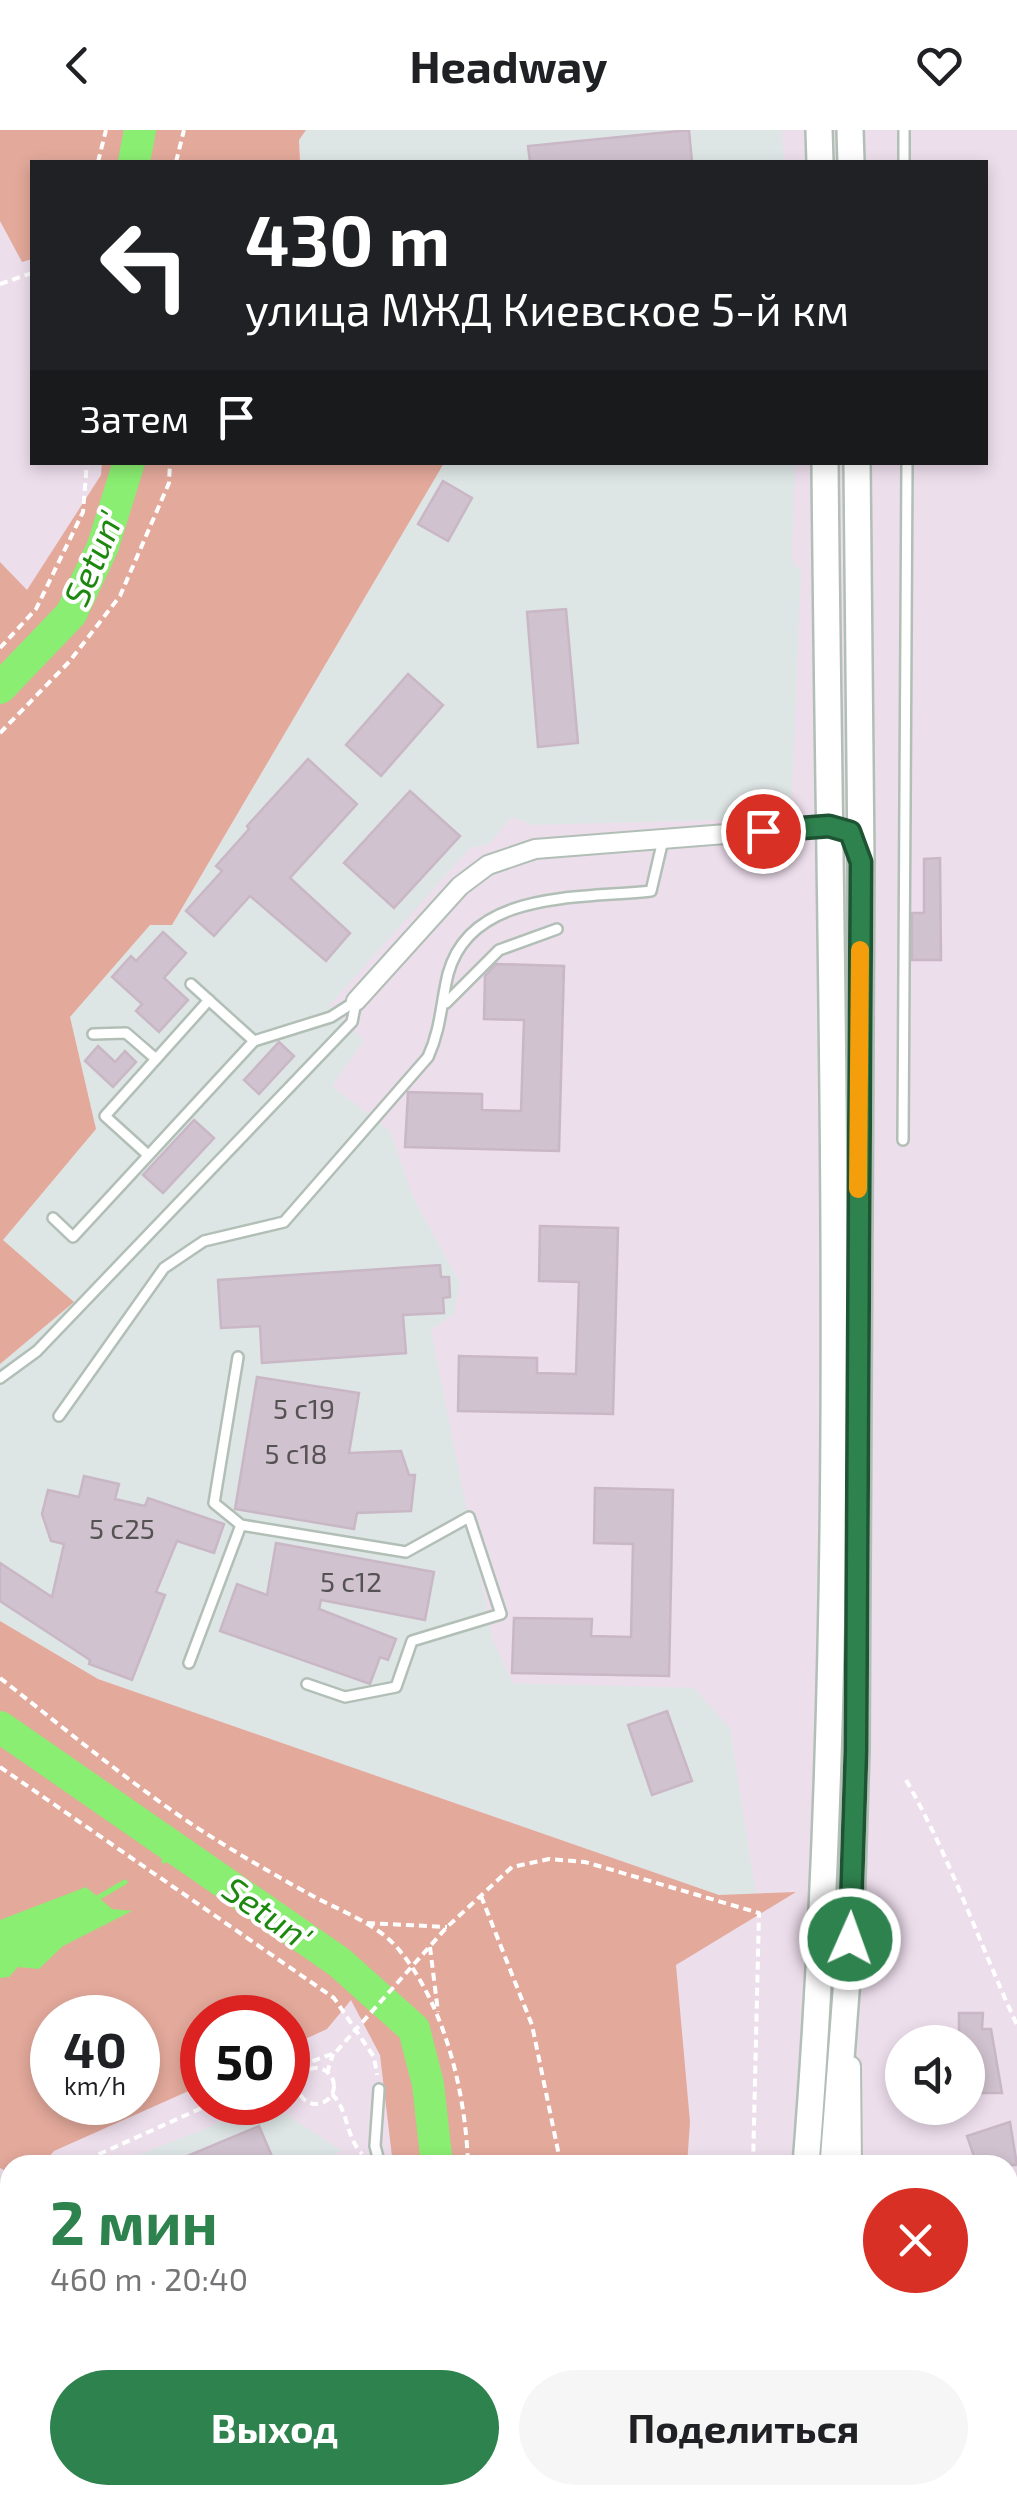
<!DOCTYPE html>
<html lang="ru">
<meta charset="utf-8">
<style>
body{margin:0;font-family:"Exo 2",sans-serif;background:#f6f6f6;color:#202124;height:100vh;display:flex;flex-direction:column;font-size:38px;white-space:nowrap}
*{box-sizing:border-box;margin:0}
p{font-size:32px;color:#757577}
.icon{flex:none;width:55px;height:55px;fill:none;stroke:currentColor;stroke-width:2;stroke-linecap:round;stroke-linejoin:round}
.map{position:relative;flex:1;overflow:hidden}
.details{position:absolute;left:0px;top:2025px;width:1018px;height:350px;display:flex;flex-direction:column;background:#fff;border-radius:30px 30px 0 0;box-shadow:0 5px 15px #0003}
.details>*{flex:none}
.top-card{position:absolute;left:30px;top:30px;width:958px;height:305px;border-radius:0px;box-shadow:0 5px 15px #0003;background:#202124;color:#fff;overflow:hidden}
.fabs{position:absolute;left:885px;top:1895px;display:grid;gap:20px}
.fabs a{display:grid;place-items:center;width:100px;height:100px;border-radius:50%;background:#fff;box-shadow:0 5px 15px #0003;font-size:50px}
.speed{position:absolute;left:30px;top:1865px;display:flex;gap:20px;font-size:50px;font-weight:700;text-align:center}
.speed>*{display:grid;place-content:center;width:130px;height:130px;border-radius:50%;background:#fff;box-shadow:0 5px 15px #0003;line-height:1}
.speed small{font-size:25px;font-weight:400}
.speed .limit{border:15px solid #d22;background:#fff;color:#111}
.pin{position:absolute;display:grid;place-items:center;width:85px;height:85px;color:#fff;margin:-42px;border:5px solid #fff;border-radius:50%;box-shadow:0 2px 10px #0007}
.me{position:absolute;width:110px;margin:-55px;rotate:2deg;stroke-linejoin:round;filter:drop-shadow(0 0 8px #0008)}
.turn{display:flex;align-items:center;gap:35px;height:210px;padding:0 50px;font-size:45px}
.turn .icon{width:130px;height:130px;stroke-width:2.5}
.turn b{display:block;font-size:70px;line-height:85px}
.then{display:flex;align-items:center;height:95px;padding:0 50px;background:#0003;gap:20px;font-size:38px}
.round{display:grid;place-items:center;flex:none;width:105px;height:105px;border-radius:52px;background:#f6f6f6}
.headline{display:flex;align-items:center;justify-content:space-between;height:170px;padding:0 50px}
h1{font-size:60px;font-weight:700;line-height:75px;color:#2e824e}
.primary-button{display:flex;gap:20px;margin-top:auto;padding:20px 50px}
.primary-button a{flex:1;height:115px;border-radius:60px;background:#2e824e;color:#fff;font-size:40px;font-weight:700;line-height:115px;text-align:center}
.primary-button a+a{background:#f6f6f6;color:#202124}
header{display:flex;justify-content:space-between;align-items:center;height:130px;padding:0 50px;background:#fff;font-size:45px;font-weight:700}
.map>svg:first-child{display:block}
</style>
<header><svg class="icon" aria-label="back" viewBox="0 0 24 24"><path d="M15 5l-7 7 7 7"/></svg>Headway<svg class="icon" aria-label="heart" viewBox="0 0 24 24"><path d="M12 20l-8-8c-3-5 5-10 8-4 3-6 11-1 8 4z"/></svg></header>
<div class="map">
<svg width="1017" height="2375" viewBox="0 0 1017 2375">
<rect width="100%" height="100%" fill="#eddeec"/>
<!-- industrial -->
<g fill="#dee6e5">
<polygon points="306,0 782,0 784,32 301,32 299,10"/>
<polygon points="444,333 795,333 792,430 801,442 792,666 724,690 532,695 512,687 489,714 470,718 329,876 364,911 332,956 390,1001 413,1067 460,1153 454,1184 431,1200 493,1511 513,1553 694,1558 730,1598 756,1764 719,1765 98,1549 0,1491 0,1234 74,1172 2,1110 96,999 70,887 150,794 172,795"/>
<polygon points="269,1973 342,2021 308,2035 113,2035"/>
<polygon points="1012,2215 1017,2236 1017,2375 909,2375 908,2365 1008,2365 1008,2216"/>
</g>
<!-- green -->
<g fill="#e3a99b" fill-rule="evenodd">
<polygon points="0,0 306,0 299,10 300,32 32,32 32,129 22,132 0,91"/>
<polygon points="102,333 444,333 172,795 150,795 70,887 96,999 3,1110 74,1172 0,1234 0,432 27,460 101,345"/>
<path d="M 0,1491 L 98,1549 L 719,1765 L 796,1762 L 676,1835 L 690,1992 L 687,2035 L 393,2035 L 380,1925 L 351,1870 L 327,1899 L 288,1917 L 288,1888 L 202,1888 L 202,1955 L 54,2021 L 42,2035 L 10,2035 L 10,2043 L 0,2038 ZM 52,1888 L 138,1888 L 138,1972 L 52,1972 Z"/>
<polygon points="370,2365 601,2365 599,2375 366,2375"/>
</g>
<!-- water -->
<polygon fill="#8aee72" points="86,1757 112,1779 132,1781 63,1816 39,1839 18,1837 9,1847 0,1848 0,1790"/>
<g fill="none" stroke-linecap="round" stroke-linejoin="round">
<!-- stream -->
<g stroke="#8aee72" stroke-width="5">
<polyline points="164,1731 177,1723"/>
<polyline points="94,1770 125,1752"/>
</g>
<!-- river -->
<g stroke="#8aee72" stroke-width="32">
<polyline points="134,32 140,0"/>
<polyline points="0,558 71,484 103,416 129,332"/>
<polyline points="0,1597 339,1832 414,1899 428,1954 437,2035"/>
<polyline points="409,2375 413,2365"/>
</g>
</g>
<!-- building -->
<g fill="#d0c2ce" stroke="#c9b7c6" stroke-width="2.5">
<polygon points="689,0 692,32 530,32 528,16"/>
<polygon points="443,351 472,368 448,411 418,394"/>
<polygon points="566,479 578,613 538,617 527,482"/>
<polygon points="408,544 443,575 381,646 346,615"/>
<polygon points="308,629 357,674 290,748 350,803 326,831 250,766 214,806 186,781 222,741 216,736 249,699 247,696"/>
<polygon points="410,661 460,706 394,778 344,733"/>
<polygon points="940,728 941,830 912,830 912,783 924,783 924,729"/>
<polygon points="163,802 186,823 164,848 188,870 159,902 136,881 142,874 112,847 131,826 136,831"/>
<polygon points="496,834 564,836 559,1021 405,1017 408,962 482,964 482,980 521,981 524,890 484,889 485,846"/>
<polygon points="279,912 294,926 259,964 244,950"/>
<polygon points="98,916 115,932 125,921 136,932 113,957 85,931"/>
<polygon points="194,990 214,1008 163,1063 143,1045"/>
<polygon points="540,1096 618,1098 613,1284 458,1281 459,1226 537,1228 537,1243 576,1244 579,1152 539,1151"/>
<polygon points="440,1135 441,1147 449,1147 450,1167 443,1168 444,1183 403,1185 406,1223 262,1233 260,1196 221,1198 218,1150"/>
<polygon points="257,1247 359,1263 349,1323 401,1321 409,1345 415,1345 411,1381 357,1383 354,1399 235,1379"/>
<polygon points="84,1346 119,1354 115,1369 145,1376 148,1368 224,1394 214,1423 177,1411 156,1462 165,1465 132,1550 89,1534 90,1530 0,1471 0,1433 52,1467 64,1414 51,1411 42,1384 48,1360 79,1367"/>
<polygon points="595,1358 673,1360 669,1546 512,1543 514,1488 592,1489 591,1506 631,1507 633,1414 594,1413"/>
<polygon points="276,1413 434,1442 425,1490 321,1470 319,1479 396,1509 388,1530 380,1527 370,1554 220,1501 237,1454 267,1465"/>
<polygon points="667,1581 692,1651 652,1665 628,1595"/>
<polygon points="959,1883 983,1883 982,1899 991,1899 1002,1963 968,1963 968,1912 959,1912"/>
<polygon points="1010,1992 1017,2035 977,2035 967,2006"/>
<polygon points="259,1996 274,2031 264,2035 166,2035"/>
</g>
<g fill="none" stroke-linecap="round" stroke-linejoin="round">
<defs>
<g id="service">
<polyline points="904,0 904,32"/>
<polyline points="191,854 254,911 331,887 356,871"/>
<polyline points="446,873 499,820 557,799"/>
<polyline points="93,904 126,903 156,929"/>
<polyline points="903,1010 907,332"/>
<polyline points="148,1025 105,986 209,870"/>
<polyline points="53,1088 73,1107 254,911"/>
<polyline points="238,1227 214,1373 241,1395 406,1422 469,1387 501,1484 412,1511 396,1557 345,1567 307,1554"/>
<polyline points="0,1248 37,1221 352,892 356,872"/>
<path d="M 59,1286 L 164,1138 L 204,1111 L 284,1092 L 428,927 C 441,899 441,873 448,844 C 471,759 582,769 651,761 L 663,710"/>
<polyline points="189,1533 241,1395"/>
<polyline points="379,1959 375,2016 380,2035"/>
<polyline points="368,2375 370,2365"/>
</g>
<g id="minor">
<polyline points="356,871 460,756 488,735 535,719 829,696 850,702 859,723"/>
<polyline points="851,1936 852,2035"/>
<polyline points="0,2183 10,2191"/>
<polyline points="188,2365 192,2375"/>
<polyline points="736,2375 738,2365"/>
<polyline points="849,2375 850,2365"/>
</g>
<g id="secondary">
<polyline points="819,0 820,32"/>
<polyline points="850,0 851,32"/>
<path d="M 806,2035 C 851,1469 830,900 825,332"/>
<polyline points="833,2035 850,1809 856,1621 861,731 857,332"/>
<polyline points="775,2375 776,2365"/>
<polyline points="800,2375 801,2365"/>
</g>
</defs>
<!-- service casing -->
<use href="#service" stroke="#b2bfb6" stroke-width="14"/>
<!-- minor casing -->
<use href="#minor" stroke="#b2bfb6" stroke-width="22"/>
<!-- secondary casing -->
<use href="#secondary" stroke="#b2bfb6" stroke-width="30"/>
<!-- path -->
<g stroke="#fff" stroke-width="4" stroke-dasharray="8 5" stroke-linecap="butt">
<polyline points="98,32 106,0"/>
<polyline points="176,32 184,0"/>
<polyline points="0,154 32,143"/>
<polyline points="0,518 36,479 83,382 87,332"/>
<polyline points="0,603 69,532 120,466 169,353 170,332"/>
<path d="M 0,1548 C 64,1598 126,1650 193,1695 C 231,1720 271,1743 311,1765 C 340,1781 379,1794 400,1821 C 445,1876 466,1964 468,2035"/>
<polyline points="0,1637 334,1868 374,1927 377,1945"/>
<path d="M 906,1650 C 951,1729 979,1813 1017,1895"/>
<polyline points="481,1766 532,1895 561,2035"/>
<polyline points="367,1793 447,1797"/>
<polyline points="430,1817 438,1882"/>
<circle cx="316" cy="1956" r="18"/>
<polyline points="288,1940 335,1923 447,1797 512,1737 549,1729 585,1732 759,1783 753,2035"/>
<polyline points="327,1943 333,1924"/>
<path d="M 332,1964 C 349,1981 345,2006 362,2024"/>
<polyline points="75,2035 215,1972"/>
<polyline points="0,2077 10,2075"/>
<polyline points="0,2122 10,2105"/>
<polyline points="435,2375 439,2365"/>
<polyline points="536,2375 538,2365"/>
</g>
<!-- service -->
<use href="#service" stroke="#fff" stroke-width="9"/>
<!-- minor -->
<use href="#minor" stroke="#fff" stroke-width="18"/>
<!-- secondary -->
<use href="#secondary" stroke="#fff" stroke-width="25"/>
</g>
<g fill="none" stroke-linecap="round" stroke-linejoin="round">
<defs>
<polyline id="route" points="763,701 829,696 850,702 861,732 856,1621 850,1809"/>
</defs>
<!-- route casing -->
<use href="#route" stroke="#1e5433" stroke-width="25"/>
<!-- route -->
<use href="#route" stroke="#2e824e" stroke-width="18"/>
<!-- slow -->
<polyline stroke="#f59e0b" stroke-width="18" points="858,1059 860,820"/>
</g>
<g text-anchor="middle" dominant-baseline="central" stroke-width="8" stroke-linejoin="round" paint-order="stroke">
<!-- number labels -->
<g font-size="28" fill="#555254">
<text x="304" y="1278">5 с19</text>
<text x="296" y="1323">5 с18</text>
<text x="122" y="1398">5 с25</text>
<text x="351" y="1451">5 с12</text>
</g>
<!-- water labels -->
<g font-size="35" font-style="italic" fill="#1c880e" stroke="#fff">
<text transform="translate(92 428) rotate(-67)">Setun'</text>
<text transform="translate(268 1782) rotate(35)">Setun'</text>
</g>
</g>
</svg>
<div class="fabs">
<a><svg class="icon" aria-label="sound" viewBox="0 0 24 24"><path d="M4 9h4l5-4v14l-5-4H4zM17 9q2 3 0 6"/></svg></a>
</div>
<div class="speed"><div>40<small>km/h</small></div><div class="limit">50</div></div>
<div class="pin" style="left:763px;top:701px;background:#d93025"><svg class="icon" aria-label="arrive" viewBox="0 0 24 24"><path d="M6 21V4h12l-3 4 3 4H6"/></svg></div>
<svg class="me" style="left:850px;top:1809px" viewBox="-20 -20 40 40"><circle r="17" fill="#2e824e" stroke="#fff" stroke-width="3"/><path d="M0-11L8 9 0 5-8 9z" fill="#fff"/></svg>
<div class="top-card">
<div class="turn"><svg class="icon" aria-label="left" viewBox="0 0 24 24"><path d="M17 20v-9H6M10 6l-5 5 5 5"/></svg><div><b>430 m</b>улица МЖД Киевское 5-й км</div></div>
<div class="then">Затем<svg class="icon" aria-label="arrive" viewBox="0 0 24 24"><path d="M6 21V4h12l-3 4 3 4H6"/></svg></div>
</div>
<section class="details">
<div class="headline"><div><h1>2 мин</h1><p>460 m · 20:40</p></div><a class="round" style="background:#d93025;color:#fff"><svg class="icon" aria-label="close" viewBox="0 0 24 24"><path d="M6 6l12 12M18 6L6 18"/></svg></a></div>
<div class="primary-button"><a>Выход</a><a>Поделиться</a></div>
</section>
</div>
